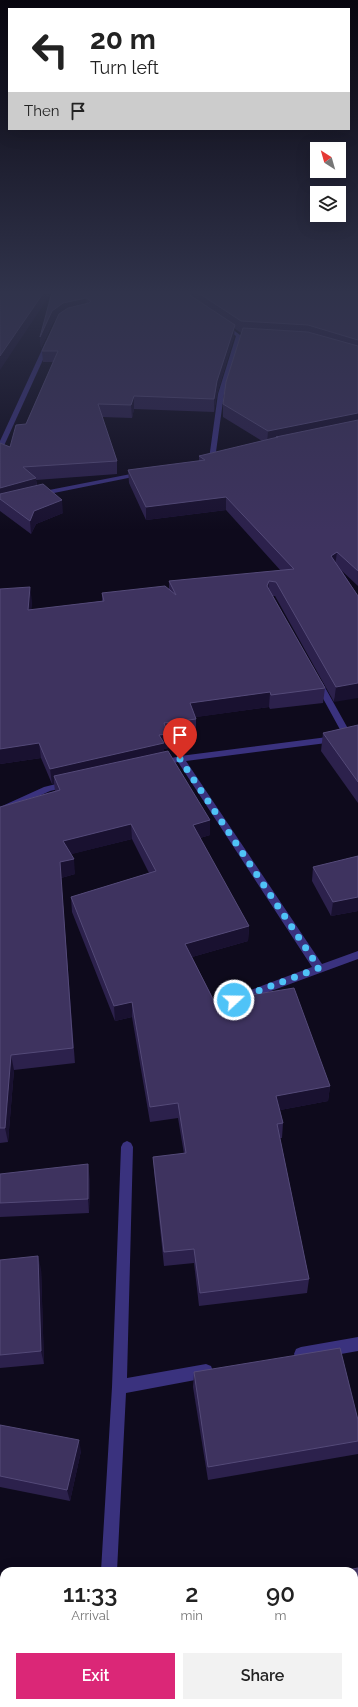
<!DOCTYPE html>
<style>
body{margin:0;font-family:Raleway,sans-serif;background:#f2f2f2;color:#222;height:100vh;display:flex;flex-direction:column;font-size:15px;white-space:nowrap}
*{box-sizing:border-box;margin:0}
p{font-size:13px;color:#767676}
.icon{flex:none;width:22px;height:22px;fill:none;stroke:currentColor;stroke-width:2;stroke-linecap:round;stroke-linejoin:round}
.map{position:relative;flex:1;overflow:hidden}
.drawer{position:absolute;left:0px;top:1567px;width:358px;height:140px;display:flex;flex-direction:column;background:#fff;border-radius:12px 12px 0 0;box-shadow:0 4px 16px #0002}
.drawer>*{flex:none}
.top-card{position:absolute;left:8px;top:8px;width:342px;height:122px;border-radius:0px;box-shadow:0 4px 16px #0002;background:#fff;color:#222;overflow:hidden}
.needle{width:26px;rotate:323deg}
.buttons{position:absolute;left:310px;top:142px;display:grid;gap:8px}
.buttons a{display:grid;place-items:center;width:36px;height:36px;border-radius:0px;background:#fff;box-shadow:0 4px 16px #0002;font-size:20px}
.pin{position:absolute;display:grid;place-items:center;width:34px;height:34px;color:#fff;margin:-41px -17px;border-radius:50% 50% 50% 0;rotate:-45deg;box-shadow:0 0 4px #0007}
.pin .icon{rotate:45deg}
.me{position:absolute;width:44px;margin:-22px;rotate:69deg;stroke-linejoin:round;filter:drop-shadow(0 0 3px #0008)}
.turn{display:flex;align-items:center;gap:14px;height:84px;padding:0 16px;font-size:18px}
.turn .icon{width:52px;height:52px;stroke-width:2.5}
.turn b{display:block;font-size:28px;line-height:34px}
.then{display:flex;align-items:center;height:38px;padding:0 16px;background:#0003;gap:8px;font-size:15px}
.eta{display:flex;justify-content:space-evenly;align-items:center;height:68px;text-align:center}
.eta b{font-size:24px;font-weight:600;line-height:28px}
.button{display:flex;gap:8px;margin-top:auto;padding:8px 16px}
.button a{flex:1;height:46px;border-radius:0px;background:#db2777;color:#fff;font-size:16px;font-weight:600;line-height:46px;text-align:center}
.button a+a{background:#f2f2f2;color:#222}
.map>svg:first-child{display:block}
</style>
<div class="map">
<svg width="358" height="1707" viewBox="0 0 358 1707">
<rect width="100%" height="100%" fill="#0e0a1c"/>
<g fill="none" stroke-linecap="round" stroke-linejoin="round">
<!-- minor -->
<g fill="#3a327e" fill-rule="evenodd">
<polygon points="224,323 240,335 255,337 252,339 241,338 224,394 215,459 212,461 209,459 218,394 236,336 222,326 221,325"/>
<polygon points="46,341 51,342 3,448 0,450 0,441"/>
<polygon points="141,472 143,473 143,475 39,496 36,494 39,492"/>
<polygon points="318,679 322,682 351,734 358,733 358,739 186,761 322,964 358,951 358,959 236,1004 232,1003 230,1000 232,997 312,967 178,762 162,766 157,763 159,761 180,756 343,735 314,682"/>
<polygon points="68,781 71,782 73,784 71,786 50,791 0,814 0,807 44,787"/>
<polygon points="127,1141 131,1143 133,1147 127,1378 206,1364 211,1366 213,1371 211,1376 206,1378 126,1393 117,1571 101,1571 112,1387 121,1147 123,1143"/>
<polygon points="358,1337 358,1351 301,1361 296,1359 294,1354 296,1349 301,1347"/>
<polygon points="358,1669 358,1687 354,1688 354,1670"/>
<rect x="93" y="1703" width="18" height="4"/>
<polygon points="163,1703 205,1703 203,1707 161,1707"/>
</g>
</g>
<!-- wall -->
<g fill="#2c214c">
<polygon points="52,292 358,292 358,586 342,571 358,596 334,702 275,596 272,596 325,688 323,703 270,709 269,707 195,717 196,719 196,734 168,737 168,748 164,749 164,752 210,820 210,835 200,838 249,926 248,941 192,957 214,1001 330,1086 328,1101 280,1110 283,1123 282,1138 280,1138 309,1279 307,1293 199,1306 194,1263 164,1266 154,1171 153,1157 184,1154 178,1118 150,1122 132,1017 115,1021 72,912 71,897 149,873 132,839 71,854 75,874 61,878 75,1063 14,1070 8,1142 0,1143 0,807 55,791 54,783 52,784 41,758 0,764 0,589 32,601 31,610 102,601 102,593 169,589 169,581 281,571 226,510 146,520 129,483 128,470 199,461 199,456 262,441 223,417 223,404 241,333 234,328 234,337 217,394 214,412 134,409 132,418 102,417 117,461 117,474 36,480 37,485 63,513 36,524 31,534 0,511 0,443 10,447 26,424 53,362 43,362 42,351 57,319 53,322 41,348 40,337"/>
<polygon points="358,725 358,803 321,751 323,733"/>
<polygon points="358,856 358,911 331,916 312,881 313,867"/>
<polygon points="0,1174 90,1179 89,1213 0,1217"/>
<polygon points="0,1260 41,1269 44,1364 0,1368"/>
<polygon points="194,1372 358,1420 358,1454 208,1480 193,1387"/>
<polygon points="0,1425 81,1451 70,1501 0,1487"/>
<polygon points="358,1568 358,1626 354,1626 354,1571 347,1571 347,1570"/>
</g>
<!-- shaded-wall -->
<g fill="#191130">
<polygon points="44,292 52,292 0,370 0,356"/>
<polygon points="86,298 87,309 64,315 53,322 41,348 40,337 52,311 63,303"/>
<polygon points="235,325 234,337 217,394 214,412 214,399 217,381"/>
<polygon points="134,396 134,409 132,418 131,405"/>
<polygon points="358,413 358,423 276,437 276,442 267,444 268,431"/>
<polygon points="36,478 37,491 0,499 0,488"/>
<polygon points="226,497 226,510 146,520 146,507"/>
<polygon points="62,500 63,513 36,524 31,534 30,521 34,511"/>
<polygon points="337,552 335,566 331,556"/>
<polygon points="269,581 268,596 267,586"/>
<polygon points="30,587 32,601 30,625 28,610"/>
<polygon points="358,683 358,698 334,702 336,687"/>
<polygon points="270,692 269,707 190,718 190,703"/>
<polygon points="168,734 168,748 164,749 164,758 54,776 54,783 52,784 50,769 159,735"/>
<polygon points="39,743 41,758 0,764 0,749"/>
<polygon points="210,820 210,835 193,840 193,825"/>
<polygon points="131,824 132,839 64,856 63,841"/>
<polygon points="74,859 75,874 61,878 75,1063 60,862"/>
<polygon points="358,897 358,911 331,916 333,902"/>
<polygon points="249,926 248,941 185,959 185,944"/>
<polygon points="132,1002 132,1017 115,1021 114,1006"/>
<polygon points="11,1055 14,1070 8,1142 5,1128"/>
<polygon points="330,1086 328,1101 275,1111 276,1096"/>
<polygon points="88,1164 90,1179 89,1213 88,1199"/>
<polygon points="38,1256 41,1269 44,1364 41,1351"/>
<polygon points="79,1440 81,1451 70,1501 67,1490"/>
<rect x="57" y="1703" width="3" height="4"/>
</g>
<!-- building -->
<g fill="#3e335f" stroke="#544a78">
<polygon points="0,292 44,292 0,356"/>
<polygon points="52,292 185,292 235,325 217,381 214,399 134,396 131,405 98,404 117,461 23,467 36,478 0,488 0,443 10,447 16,425 26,424 58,351 42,351 59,314 68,308 89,303 91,301 86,298 63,303 52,311 40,337"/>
<polygon points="197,292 358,292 358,340 308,325 241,321"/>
<polygon points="243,328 308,332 358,346 358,413 268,431 223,404 226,382"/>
<polygon points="358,420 358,571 337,552 331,556 358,596 358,683 336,687 276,582 269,581 267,586 325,688 271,695 270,692 190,703 196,719 164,723 168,734 159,735 164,743 50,769 39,743 0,749 0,589 30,587 28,610 104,601 102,593 165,586 176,595 169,581 294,569 226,497 146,507 128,470 205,460 199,456 278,437 276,437"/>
<polygon points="43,484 62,500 34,511 30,521 0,499 0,494"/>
<polygon points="358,725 358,782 323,733"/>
<polygon points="168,751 210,820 193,825 249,926 185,944 214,1001 294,988 330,1086 276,1096 283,1123 277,1124 309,1279 200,1293 194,1249 164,1252 153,1157 186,1153 178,1103 150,1107 132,1002 114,1006 71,897 156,871 131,824 63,841 74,859 60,862 73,1048 11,1055 5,1128 0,1128 0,807 60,790 54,776"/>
<polygon points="358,856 358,897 333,902 313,867"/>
<polygon points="88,1164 88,1199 0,1203 0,1174"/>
<polygon points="38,1256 41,1351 0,1355 0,1260"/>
<polygon points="340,1348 358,1420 358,1441 208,1467 194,1372"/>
<polygon points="0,1425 79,1440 67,1490 0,1476"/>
<polygon points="358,1568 358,1616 356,1617 354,1605 354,1571 348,1571 347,1570"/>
<polygon points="4,1600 4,1703 57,1703 57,1707 0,1707 0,1601"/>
</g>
<!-- sky -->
<linearGradient id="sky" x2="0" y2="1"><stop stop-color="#08060f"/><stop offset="0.55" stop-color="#30334b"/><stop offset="1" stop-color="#30334b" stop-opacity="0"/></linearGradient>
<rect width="358" height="531" fill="url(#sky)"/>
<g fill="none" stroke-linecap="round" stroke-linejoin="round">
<!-- route -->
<polyline stroke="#4fc3f7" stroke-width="7" stroke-dasharray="0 12.6" points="180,759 319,968 234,1000"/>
</g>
</svg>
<div class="buttons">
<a><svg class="needle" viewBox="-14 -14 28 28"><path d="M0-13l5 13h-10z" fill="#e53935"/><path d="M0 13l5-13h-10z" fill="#767676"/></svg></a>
<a><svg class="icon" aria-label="layers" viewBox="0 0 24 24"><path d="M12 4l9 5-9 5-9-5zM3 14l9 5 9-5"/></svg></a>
</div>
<div class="pin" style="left:180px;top:759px;background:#d93025"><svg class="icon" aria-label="arrive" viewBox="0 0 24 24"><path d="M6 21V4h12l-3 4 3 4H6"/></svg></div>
<svg class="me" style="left:234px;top:1000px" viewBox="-20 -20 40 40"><circle r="17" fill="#4fc3f7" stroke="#fff" stroke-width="3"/><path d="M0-11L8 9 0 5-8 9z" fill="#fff"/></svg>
<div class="top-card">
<div class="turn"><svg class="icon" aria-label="left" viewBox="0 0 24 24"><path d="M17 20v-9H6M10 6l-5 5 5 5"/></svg><div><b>20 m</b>Turn left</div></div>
<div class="then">Then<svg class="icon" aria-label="arrive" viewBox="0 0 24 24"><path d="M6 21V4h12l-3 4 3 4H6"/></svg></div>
</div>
<section class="drawer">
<div class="eta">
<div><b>11:33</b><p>Arrival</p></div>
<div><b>2</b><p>min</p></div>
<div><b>90</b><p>m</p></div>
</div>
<div class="button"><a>Exit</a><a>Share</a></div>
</section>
</div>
